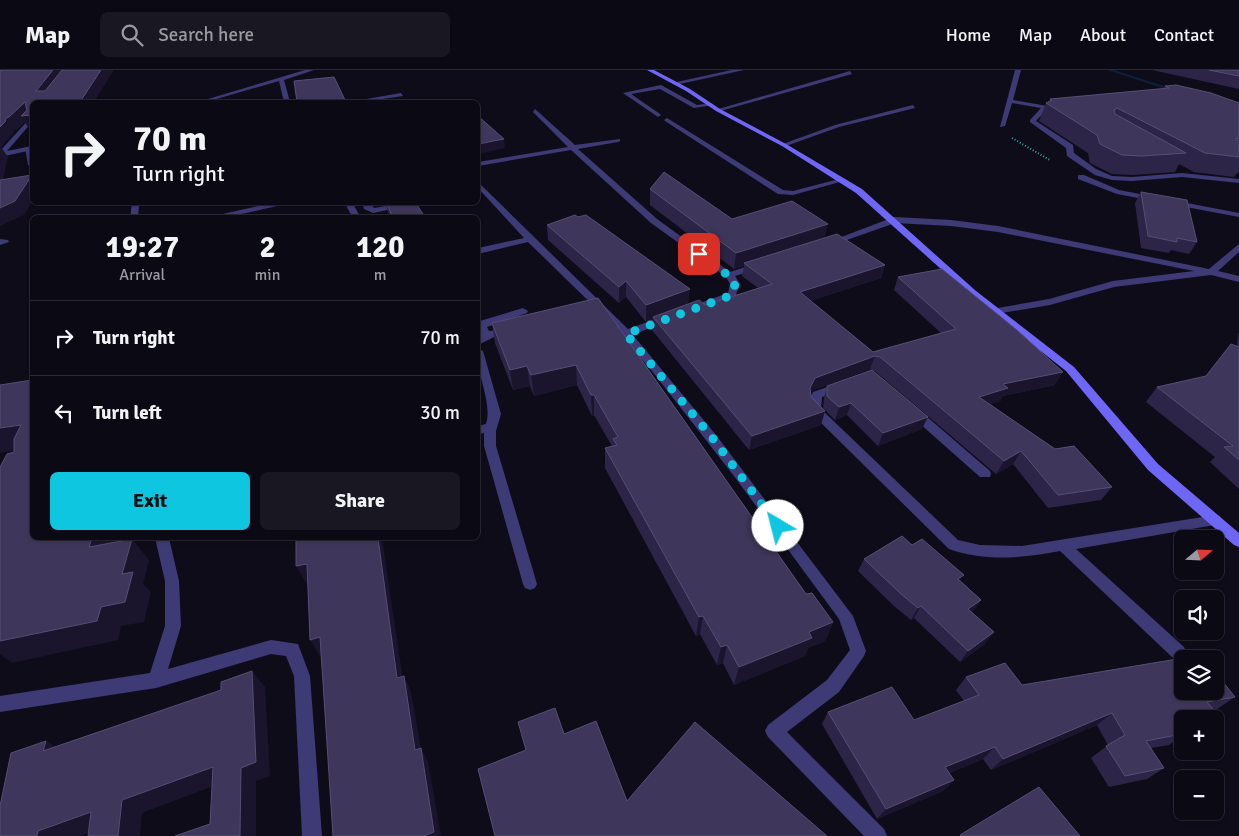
<!DOCTYPE html>
<meta charset="utf-8">
<style>
body{margin:0;font-family:Signika,sans-serif;background:#191722;color:#f1f3f6;height:100vh;display:flex;flex-direction:column;font-size:19px;white-space:nowrap}
*{box-sizing:border-box;margin:0}
p{font-size:16px;color:#9a9aa0}
.icon{flex:none;width:28px;height:28px;fill:none;stroke:currentColor;stroke-width:2;stroke-linecap:round;stroke-linejoin:round}
.map{position:relative;flex:1;overflow:hidden}
.side{position:absolute;left:30px;top:145px;width:450px;height:325px;display:flex;flex-direction:column;background:#0b0914;border-radius:8px;box-shadow:0 1px 4px #0004,0 0 0 1px #2b2a34}
.side>*{flex:none}
.top-card{position:absolute;left:30px;top:30px;width:450px;height:105px;border-radius:8px;box-shadow:0 1px 4px #0004,0 0 0 1px #2b2a34;background:#0b0914;color:#f1f3f6;overflow:hidden}
.needle{width:32px;rotate:71deg}
.fabs{position:absolute;left:1174px;top:460px;display:grid;gap:10px}
.fabs a{display:grid;place-items:center;width:50px;height:50px;border-radius:8px;background:#0b0914;box-shadow:0 1px 4px #0004,0 0 0 1px #2b2a34;font-size:25px}
.pin{position:absolute;display:grid;place-items:center;width:42px;height:42px;color:#fff;margin:-21px;border-radius:10px;box-shadow:0 2px 8px #0006}
.me{position:absolute;width:55px;margin:-28px;rotate:323deg;stroke-linejoin:round;filter:drop-shadow(0 0 4px #0008)}
.turn{display:flex;align-items:center;gap:18px;height:105px;padding:0 20px;font-size:22px}
.turn .icon{width:65px;height:65px;stroke-width:2.5}
.turn b{display:block;font-size:35px;line-height:42px}
.eta{display:flex;justify-content:space-evenly;align-items:center;height:85px;text-align:center}
.eta b{font-size:30px;font-weight:800;line-height:35px}
.primary-button{display:flex;gap:10px;margin-top:auto;padding:10px 20px}
.primary-button a{flex:1;height:58px;border-radius:8px;background:#0fc6e1;color:#111;font-size:20px;font-weight:800;line-height:58px;text-align:center}
.primary-button a+a{background:#191722;color:#f1f3f6}
ul{padding:0;list-style:none}
li{display:flex;align-items:center;gap:15px;height:75px;padding:0 20px;border-top:1px solid #2b2a34}
li div{flex:1}
li b{display:block;font-size:19px}
li em{font-style:normal}
header{display:flex;align-items:center;gap:30px;box-sizing:border-box;height:70px;padding:0 25px;background:#0b0914;border-bottom:1px solid #2b2a34}
header strong{font-size:24px}
nav{display:flex;gap:28px;margin-inline-start:auto;font-size:18px}
.search{width:350px;height:45px;background:#191722;display:flex;align-items:center;gap:12px;box-sizing:border-box;padding:0 18px;border-radius:8px;color:#9a9aa0;font-size:19px}
.map>svg:first-child{display:block}
</style>
<header>
<strong>Map</strong>
<div class="search"><svg class="icon" aria-label="search" viewBox="0 0 24 24"><circle cx="10" cy="10" r="6"/><path d="M15 15l6 6"/></svg>Search here</div>
<nav><a>Home</a><a>Map</a><a>About</a><a>Contact</a></nav>
</header>
<div class="map">
<svg width="1239" height="766" viewBox="0 0 1239 766">
<rect width="100%" height="100%" fill="#0f0c1a"/>
<g fill="none" stroke-linecap="round" stroke-linejoin="round">
<!-- stream -->
<polygon fill="#0e1f3c" fill-rule="evenodd" points="1107,0 1114,0 1179,21 1175,22"/>
<!-- path -->
<polyline stroke="#34a4a0" stroke-width="2" stroke-dasharray="1 2" stroke-linecap="butt" points="1012,68 1050,90"/>
<!-- lane -->
<polygon fill="#3e3a76" fill-rule="evenodd" points="25,77 32,79 32,97 28,95"/>
<!-- street -->
<g fill="#3e3a76" fill-rule="evenodd">
<polygon points="305,0 314,0 284,10 290,32 284,32 279,11 206,32 198,32"/>
<polygon points="732,0 744,0 675,15 672,13"/>
<polygon points="1015,0 1021,0 1013,30 1053,37 1053,39 1047,39 1036,51 1073,75 1074,83 1096,99 1112,106 1132,107 1182,103 1239,109 1239,113 1182,107 1132,111 1112,110 1095,105 1067,86 1066,78 1030,52 1030,50 1041,38 1012,33 1005,56 1000,57"/>
<polygon points="850,1 852,4 720,41 715,40"/>
<polygon points="661,15 697,35 711,33 714,35 694,38 660,19 631,24 660,44 661,45 658,47 623,23"/>
<polygon points="401,23 403,26 362,32 349,32"/>
<polygon points="913,35 915,38 839,57 786,76 780,75 835,55"/>
<polygon points="535,39 575,75 620,69 620,71 618,72 578,79 657,149 730,202 758,193 761,194 761,198 735,206 740,214 735,227 694,242 686,242 686,238 728,223 730,214 726,207 651,153 571,80 478,96 478,92 568,77 533,42"/>
<polygon points="32,46 32,52 7,81 32,76 32,80 0,87 0,81"/>
<polygon points="667,48 783,120 793,121 843,108 847,110 793,125 778,124 665,51 664,50"/>
<polygon points="1078,105 1084,105 1119,120 1239,143 1239,147 1117,124 1078,109"/>
<polygon points="478,112 628,259 664,246 672,246 673,248 633,265 716,365 853,546 866,581 864,586 839,622 787,662 884,759 887,766 864,766 768,667 765,661 768,655 827,610 850,580 839,549 734,406 652,301 605,247 528,172 478,184 478,178 524,168 478,118"/>
<polygon points="145,132 139,136 138,148 130,148 132,133"/>
<polygon points="276,132 295,132 224,148 205,148"/>
<polygon points="344,132 352,132 361,148 353,148"/>
<polygon points="362,132 370,132 374,138 407,132 427,132 373,143 364,139"/>
<polygon points="894,147 951,150 998,156 1209,199 1239,174 1239,182 1218,201 1239,206 1239,212 1211,205 1114,217 1050,235 996,244 992,243 992,239 1049,229 1113,211 1194,201 998,162 951,156 895,153 830,176 823,174"/>
<polygon points="0,169 8,170 9,172 0,175"/>
<polygon points="523,238 528,241 527,243 487,257 489,261 514,258 514,262 496,266 478,275 478,268 481,265 478,258 480,251"/>
<path d="M 478,278 L 483,281 L 501,344 L 496,361 L 496,376 L 537,514 L 535,518 L 530,520 L 525,518 L 523,514 L 484,376 L 484,363 L 478,364 L 478,356 L 486,354 C 493,332 475,304 478,278 Z"/>
<path d="M 842,312 L 848,316 L 846,319 L 822,327 L 821,339 L 958,470 L 980,475 L 1022,476 L 1215,445 L 1220,446 L 1222,450 L 1220,454 L 1215,455 L 1076,479 L 1184,577 L 1186,582 L 1184,587 L 1178,589 L 1172,587 L 1060,481 C 1023,488 986,492 949,479 L 811,343 L 808,332 L 813,322 Z"/>
<polygon points="914,338 918,339 990,401 991,404 990,407 980,407 910,345 908,342"/>
<polygon points="155,468 169,468 179,511 181,556 168,599 271,570 298,574 310,606 322,766 302,766 294,606 286,586 271,584 156,618 0,642 0,626 150,603 165,556 165,511"/>
</g>
<!-- secondary -->
<polygon fill="#6e66f5" fill-rule="evenodd" points="647,0 654,0 690,19 720,39 786,74 862,119 976,221 1074,297 1158,394 1239,463 1239,477 1234,475 1148,400 1066,301 970,225 856,123 782,76 716,41 686,21"/>
</g>
<!-- wall -->
<g fill="#2d2548">
<polygon points="1152,0 1239,0 1239,19"/>
<polygon points="1165,16 1239,33 1239,102 1237,103 1234,107 1194,102 1179,94 1175,102 1132,105 1112,104 1090,93 1088,83 1039,51 1046,33 1049,32 1050,29 1164,19"/>
<polygon points="650,119 732,149 825,168 885,195 881,208 810,231 873,282 941,263 894,220 898,207 1055,315 1003,326 1000,331 990,334 1055,379 1112,417 1101,430 1048,438 1013,394 996,404 875,301 872,300 922,359 878,376 847,345 835,350 823,338 824,328 827,316 872,300 870,299 811,321 810,323 811,327 821,355 749,380 652,260 653,249 646,252 626,227 619,233 548,170 547,155 688,234 705,235 758,218 742,206 744,196 734,199 650,135"/>
<polygon points="1141,122 1197,172 1189,184 1171,180 1169,183 1141,178 1135,133"/>
<polygon points="383,132 415,132 425,148 391,148 388,142 386,134 384,134"/>
<polygon points="598,228 806,524 833,552 825,571 808,578 805,586 734,615 723,593 717,595 700,564 696,566 605,398 605,378 612,376 594,345 592,346 577,315 534,326 530,316 513,320 495,273 492,253"/>
<polygon points="1239,262 1239,419 1210,392 1215,387 1146,332 1157,317 1206,306 1237,276 1238,264"/>
<polygon points="912,475 960,511 981,530 972,542 985,574 960,592 914,548 911,550 894,536 858,501 864,489"/>
<polygon points="966,607 1022,615 1235,627 1217,639 1213,640 1217,644 1210,649 1182,649 1182,666 1169,675 1151,678 1164,698 1147,709 1109,717 1091,688 1108,675 1097,655 991,700 983,689 949,703 954,710 943,721 877,749 822,654 828,642 914,650 964,631 956,620"/>
</g>
<!-- shaded-wall -->
<g fill="#1a142d">
<polygon points="53,0 68,0 43,32 36,21"/>
<polygon points="101,0 114,0 94,32 80,32"/>
<polygon points="25,32 32,45 32,58 29,59 25,52 17,60 14,60 13,64 1,77 8,87 0,122 0,57 6,48"/>
<polygon points="504,69 505,78 478,84 478,74"/>
<polygon points="32,105 32,132 24,145 0,156 0,138"/>
<polygon points="828,154 824,170 744,193 744,196 734,199 736,183"/>
<polygon points="885,195 881,208 797,235 800,222"/>
<polygon points="626,211 626,227 619,233 619,217"/>
<polygon points="690,219 688,236 653,247 653,249 646,252 646,235"/>
<polygon points="875,286 870,299 811,321 806,331 810,318 815,308"/>
<polygon points="576,295 577,315 534,326 531,305"/>
<polygon points="527,296 530,316 513,320 510,300"/>
<polygon points="1063,302 1055,315 1003,326 1000,331 972,340 979,327 1003,314"/>
<polygon points="591,325 594,325 594,345 592,346"/>
<polygon points="851,333 847,345 835,350 839,337"/>
<polygon points="825,341 821,355 749,380 752,366"/>
<polygon points="928,347 922,359 878,376 883,363"/>
<polygon points="21,355 32,377 0,383 0,358"/>
<polygon points="1021,381 1013,394 996,404 1004,391"/>
<polygon points="92,468 117,468 108,498 89,477"/>
<polygon points="378,468 382,468 405,624 397,608"/>
<polygon points="132,469 149,490 143,514 151,522 144,552 121,556 118,570 12,593 0,584 0,558 122,504"/>
<polygon points="307,494 317,511 307,514 296,496"/>
<polygon points="981,530 973,541 960,551 968,539"/>
<polygon points="921,536 914,548 911,550 918,538"/>
<polygon points="703,546 700,564 696,566 699,547"/>
<polygon points="833,552 825,571 808,578 805,586 734,615 739,597 809,562"/>
<polygon points="994,562 985,574 960,592 968,581"/>
<polygon points="320,567 330,583 320,586 310,570"/>
<polygon points="727,575 723,593 717,595 721,577"/>
<polygon points="252,601 265,617 270,706 256,711 256,766 240,766 241,698"/>
<polygon points="404,606 411,622 421,678 428,692 441,766 424,766 415,680"/>
<polygon points="1112,643 1097,655 991,700 1003,689"/>
<polygon points="46,671 68,685 43,681"/>
<polygon points="995,677 983,689 935,708 945,697"/>
<polygon points="213,697 229,710 142,743 140,766 118,766 122,730"/>
<polygon points="954,710 943,721 877,749 886,739"/>
<polygon points="91,742 113,754 80,766 37,766 38,761"/>
</g>
<!-- building -->
<g fill="#3f375b" stroke="#564e74">
<polygon points="2,0 53,0 36,21 45,21 62,0 101,0 80,32 32,32 32,45 21,46 27,40 25,32 9,47 6,48 5,52 0,57 0,1"/>
<polygon points="1209,0 1239,0 1239,6"/>
<polygon points="334,7 346,32 297,32 294,11"/>
<polygon points="1176,15 1211,23 1239,33 1239,68 1235,69 1239,71 1239,87 1205,83 1117,38 1114,40 1115,44 1186,83 1142,86 1122,85 1100,74 1097,65 1046,33 1052,30 1050,29 1169,18 1165,16"/>
<polygon points="478,46 504,69 478,74"/>
<polygon points="664,102 732,149 792,131 828,154 736,183 650,119"/>
<polygon points="32,105 15,131 0,138 0,110"/>
<polygon points="1141,122 1187,130 1197,172 1177,168 1177,172 1148,166"/>
<polygon points="386,132 415,132 425,147 393,148"/>
<polygon points="575,145 578,147 586,145 690,219 646,235 626,211 619,217 547,155"/>
<polygon points="837,164 885,195 800,222 873,282 956,259 898,207 942,199 1017,260 1063,302 1003,314 1008,318 979,327 1055,379 1074,376 1112,417 1058,425 1021,381 1004,391 880,287 875,286 815,308 810,318 811,327 825,341 752,366 653,247 699,230 705,235 772,214 744,193"/>
<polygon points="598,228 806,524 812,523 833,552 809,562 812,568 739,597 727,575 721,577 703,546 699,547 605,378 617,375 613,369 618,367 594,325 591,325 576,295 531,305 527,296 510,300 492,253"/>
<polygon points="1231,274 1239,277 1239,390 1224,377 1233,376 1157,317 1206,306"/>
<polygon points="872,300 928,347 883,363 851,333 839,337 827,326 827,316"/>
<polygon points="32,310 32,315 31,319 32,318 32,468 92,468 89,477 132,469 122,504 133,502 125,532 101,537 97,551 0,571 0,397 7,384 14,382 14,369 21,355 0,358 0,315"/>
<polygon points="902,466 912,475 922,469 964,505 958,509 981,530 968,539 994,562 968,581 921,536 918,538 901,524 864,489"/>
<polygon points="296,468 378,468 397,608 404,606 415,680 421,678 434,762 424,766 333,766 320,567 310,570 307,494 296,496"/>
<polygon points="1201,585 1204,589 1182,589 1182,621 1215,621 1215,602 1235,627 1207,632 1217,644 1194,649 1182,649 1182,664 1146,671 1164,698 1125,706 1106,676 1125,665 1112,643 1003,689 995,677 945,697 954,710 886,739 828,642 892,617 914,650 979,625 966,607 1005,593 1022,615"/>
<polygon points="252,601 256,692 241,698 240,766 175,766 210,754 213,697 122,730 118,766 88,766 91,742 38,761 37,766 0,766 0,736 11,683 46,671 43,681 221,620 221,612"/>
<polygon points="555,638 564,664 596,651 627,731 695,652 827,766 495,766 478,699 526,680 518,652"/>
<polygon points="1039,717 1080,766 961,766 960,765"/>
</g>
<g fill="none" stroke-linecap="round" stroke-linejoin="round">
<!-- route -->
<polyline stroke="#0fc6e1" stroke-width="9" stroke-dasharray="0 16.2" points="699,184 729,206 735,214 732,225 626,264 711,366 778,456"/>
</g>
</svg>
<div class="fabs">
<a><svg class="needle" viewBox="-14 -14 28 28"><path d="M0-13l5 13h-10z" fill="#e53935"/><path d="M0 13l5-13h-10z" fill="#9a9aa0"/></svg></a>
<a><svg class="icon" aria-label="sound" viewBox="0 0 24 24"><path d="M4 9h4l5-4v14l-5-4H4zM17 9q2 3 0 6"/></svg></a>
<a><svg class="icon" aria-label="layers" viewBox="0 0 24 24"><path d="M12 4l9 5-9 5-9-5zM3 14l9 5 9-5"/></svg></a>
<a>+</a>
<a>−</a>
</div>
<div class="pin" style="left:699px;top:184px;background:#d93025"><svg class="icon" aria-label="arrive" viewBox="0 0 24 24"><path d="M6 21V4h12l-3 4 3 4H6"/></svg></div>
<svg class="me" style="left:778px;top:456px" viewBox="-20 -20 40 40"><circle r="19" fill="#fff"/><path d="M0-13L10 11 0 6-10 11z" fill="#0fc6e1"/></svg>
<div class="top-card">
<div class="turn"><svg class="icon" aria-label="right" viewBox="0 0 24 24"><path d="M7 20v-9h11M14 6l5 5-5 5"/></svg><div><b>70 m</b>Turn right</div></div>
</div>
<section class="side">
<div class="eta">
<div><b>19:27</b><p>Arrival</p></div>
<div><b>2</b><p>min</p></div>
<div><b>120</b><p>m</p></div>
</div>
<ul>
<li><svg class="icon" aria-label="right" viewBox="0 0 24 24"><path d="M7 20v-9h11M14 6l5 5-5 5"/></svg><div><b>Turn right</b></div><em>70 m</em></li>
<li><svg class="icon" aria-label="left" viewBox="0 0 24 24"><path d="M17 20v-9H6M10 6l-5 5 5 5"/></svg><div><b>Turn left</b></div><em>30 m</em></li>
</ul>
<div class="primary-button"><a>Exit</a><a>Share</a></div>
</section>
</div>
